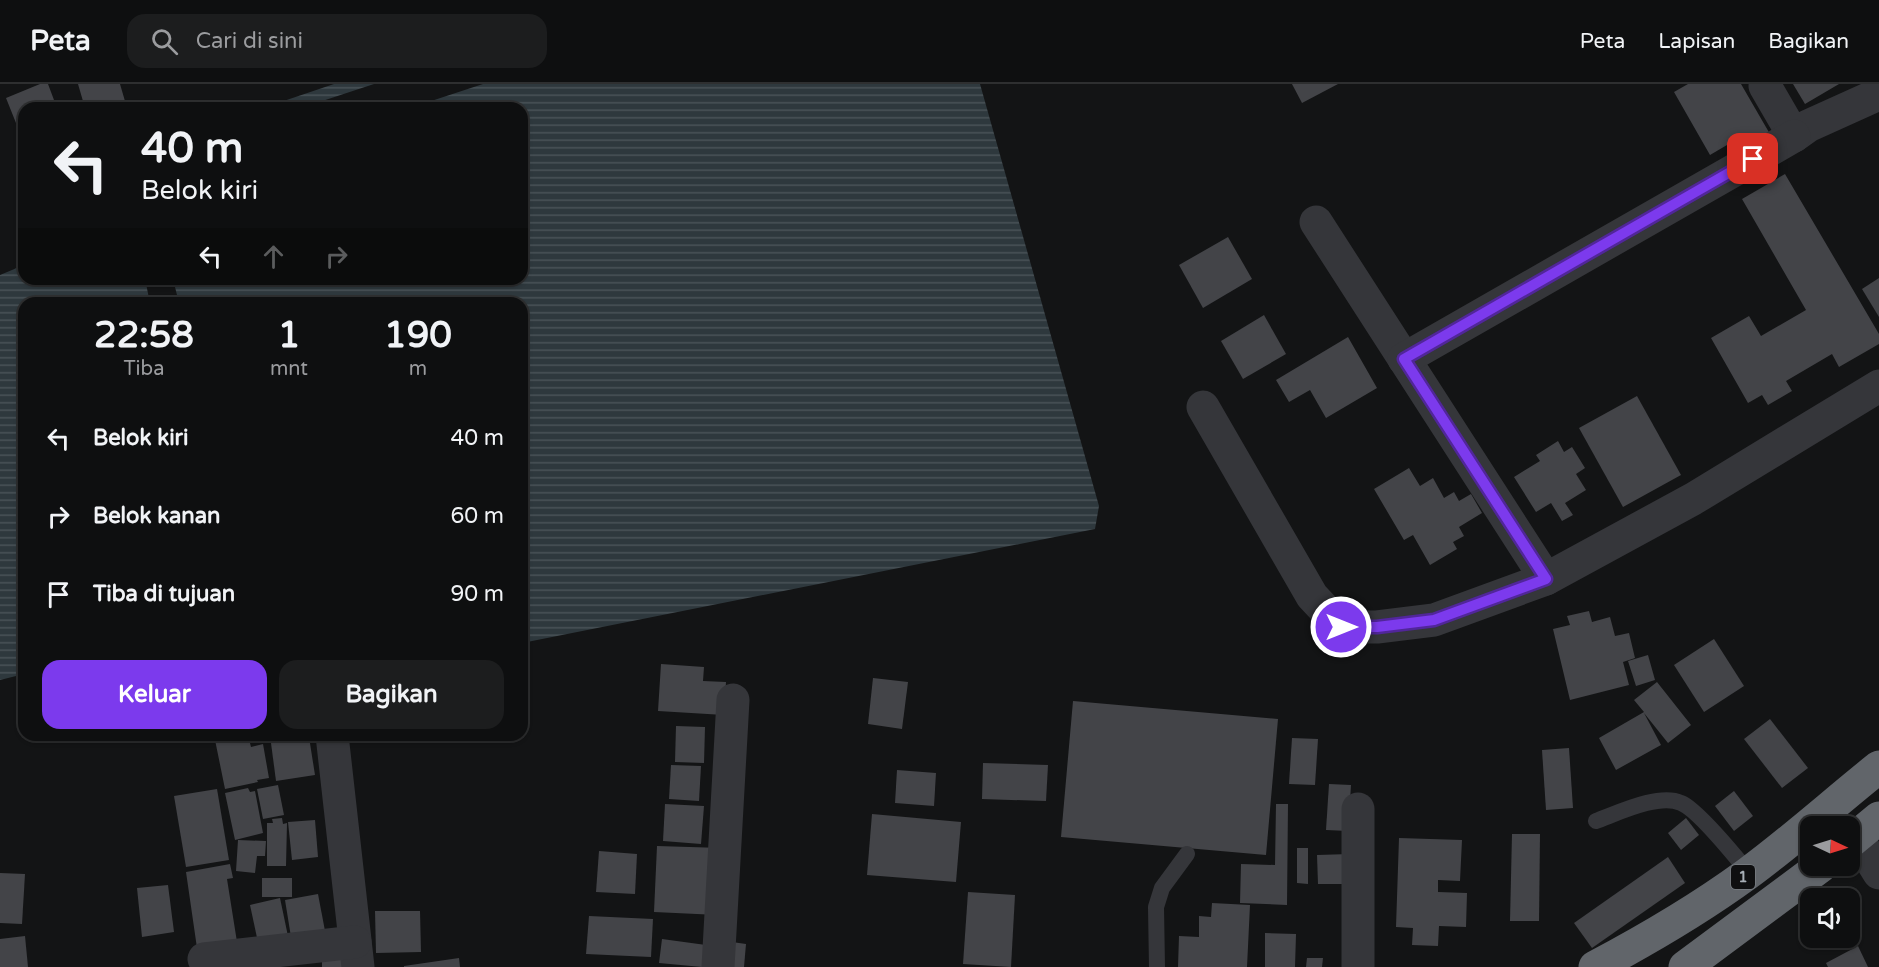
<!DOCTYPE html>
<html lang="id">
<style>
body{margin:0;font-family:"Varela Round",sans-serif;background:#1c1d1e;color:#f1f3f6;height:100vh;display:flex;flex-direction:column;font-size:22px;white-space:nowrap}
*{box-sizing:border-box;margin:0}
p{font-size:20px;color:#9b9c9f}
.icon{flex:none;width:33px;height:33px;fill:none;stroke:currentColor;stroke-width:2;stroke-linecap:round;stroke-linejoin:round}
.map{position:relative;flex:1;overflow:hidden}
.panel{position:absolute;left:18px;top:213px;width:510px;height:444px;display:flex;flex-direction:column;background:#0e0f10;border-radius:18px;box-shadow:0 2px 4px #0004,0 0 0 2px #2e2f30}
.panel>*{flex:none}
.guide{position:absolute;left:18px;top:18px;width:510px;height:183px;border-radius:18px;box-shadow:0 2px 4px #0004,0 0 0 2px #2e2f30;background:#0e0f10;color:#f1f3f6;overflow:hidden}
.needle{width:39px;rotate:94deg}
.tools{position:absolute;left:1800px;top:732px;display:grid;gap:12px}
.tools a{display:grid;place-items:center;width:60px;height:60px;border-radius:12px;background:#0e0f10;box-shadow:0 2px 4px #0004,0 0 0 2px #2e2f30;font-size:30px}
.pin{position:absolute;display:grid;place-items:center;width:51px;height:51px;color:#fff;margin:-26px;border-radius:12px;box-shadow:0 3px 9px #0006}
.me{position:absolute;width:66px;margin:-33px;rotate:90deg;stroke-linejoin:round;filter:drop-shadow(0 0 4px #0008)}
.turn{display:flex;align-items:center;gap:21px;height:126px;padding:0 24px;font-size:27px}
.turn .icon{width:78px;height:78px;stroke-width:2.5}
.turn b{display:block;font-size:42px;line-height:51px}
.lanes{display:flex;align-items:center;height:57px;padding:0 24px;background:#0003;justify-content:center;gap:30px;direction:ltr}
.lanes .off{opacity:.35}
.eta{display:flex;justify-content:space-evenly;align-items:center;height:102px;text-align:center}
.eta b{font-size:36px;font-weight:700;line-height:42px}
.primary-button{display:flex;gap:12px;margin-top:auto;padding:12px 24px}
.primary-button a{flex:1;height:69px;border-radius:18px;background:#7c3aed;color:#fff;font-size:24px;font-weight:700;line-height:69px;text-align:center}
.primary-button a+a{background:#1c1d1e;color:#f1f3f6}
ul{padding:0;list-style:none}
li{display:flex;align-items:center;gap:18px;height:78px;padding:0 24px}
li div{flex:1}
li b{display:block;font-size:22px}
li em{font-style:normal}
header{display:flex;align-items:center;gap:36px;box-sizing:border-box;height:84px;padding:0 30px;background:#0e0f10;border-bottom:2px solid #2e2f30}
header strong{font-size:28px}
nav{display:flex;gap:33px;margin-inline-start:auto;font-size:21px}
.search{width:420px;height:54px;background:#1c1d1e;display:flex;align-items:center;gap:15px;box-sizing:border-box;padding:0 21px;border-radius:18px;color:#9b9c9f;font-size:22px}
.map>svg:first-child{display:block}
</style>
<header>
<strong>Peta</strong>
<div class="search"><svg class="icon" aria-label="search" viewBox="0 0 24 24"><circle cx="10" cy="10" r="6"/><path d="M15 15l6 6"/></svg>Cari di sini</div>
<nav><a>Peta</a><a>Lapisan</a><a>Bagikan</a></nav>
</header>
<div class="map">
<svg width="1879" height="883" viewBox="0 0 1879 883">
<defs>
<pattern id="water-rules" width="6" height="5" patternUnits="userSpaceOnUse" patternTransform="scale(1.5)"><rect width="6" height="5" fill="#2e383d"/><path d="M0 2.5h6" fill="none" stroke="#495257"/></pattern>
</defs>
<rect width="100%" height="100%" fill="#131415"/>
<!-- water -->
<g fill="url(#water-rules)">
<polygon points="334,0 374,0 301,24 263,24"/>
<polygon points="483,0 980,0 1099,422 1095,445 522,559 522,219 179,219 173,195 522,195 522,24 410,24"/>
<polygon points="24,181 24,195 145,195 150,219 24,219 24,590 0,596 0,191"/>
</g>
<!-- building -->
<g fill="#434448">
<polygon points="40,0 48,0 57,24 24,24 24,59 6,14"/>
<polygon points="78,0 120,0 127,24 85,24"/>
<polygon points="1292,0 1338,0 1302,19"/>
<polygon points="1688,0 1741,0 1774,57 1738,79 1727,61 1710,71 1674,8"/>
<polygon points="1793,0 1839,0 1805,20"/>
<polygon points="1785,90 1879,250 1879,260 1839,283 1832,270 1786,297 1792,307 1768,321 1762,311 1748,319 1711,254 1749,232 1761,252 1806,226 1742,115"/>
<polygon points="1228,153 1252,195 1203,224 1179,181"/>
<polygon points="1879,194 1879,233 1862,205"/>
<polygon points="1264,231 1286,270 1243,295 1221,257"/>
<polygon points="1348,253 1377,304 1326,334 1310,306 1289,318 1276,296"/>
<polygon points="1637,312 1681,391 1623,423 1579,344"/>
<polygon points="1558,357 1564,368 1572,363 1585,384 1576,390 1586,406 1565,419 1573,431 1562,437 1551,419 1536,428 1514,393 1540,377 1536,371"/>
<polygon points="1409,384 1420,402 1433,394 1444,414 1454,408 1459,417 1471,410 1482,429 1459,443 1464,452 1453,458 1457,465 1430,481 1413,451 1404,456 1374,405"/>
<polygon points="1589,527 1592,538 1610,533 1615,552 1629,549 1635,574 1623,578 1629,601 1570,616 1553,545 1570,541 1567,532"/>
<polygon points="1714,555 1744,602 1704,628 1674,581"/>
<polygon points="1648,571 1655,596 1636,602 1628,577"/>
<polygon points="661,580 704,583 703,597 726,598 724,631 658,627"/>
<polygon points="873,594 908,598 902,645 868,640"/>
<polygon points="1657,598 1691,641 1668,659 1644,629 1661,661 1616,686 1599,654 1644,628 1634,616"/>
<polygon points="1073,617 1278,635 1266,771 1061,753"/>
<polygon points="1770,635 1808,684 1782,704 1744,655"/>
<polygon points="676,642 705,643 704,679 675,678"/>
<polygon points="214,651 248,651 251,663 263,660 269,694 257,696 258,698 225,705"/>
<polygon points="309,653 315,691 276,697 271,659"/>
<polygon points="1292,654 1318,655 1315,701 1289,700"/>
<polygon points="1569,664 1573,724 1546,726 1542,666"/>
<polygon points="983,679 1048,681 1046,717 982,715"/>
<polygon points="671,681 701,682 699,717 669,715"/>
<polygon points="897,686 936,689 934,722 895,719"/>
<polygon points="1329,700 1351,701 1348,747 1326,746"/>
<polygon points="278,701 284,731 263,735 257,705"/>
<polygon points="248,704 250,708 255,707 263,749 235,756 225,709"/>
<polygon points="217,705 229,776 186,783 174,712"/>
<polygon points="1734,707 1753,732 1734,747 1715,722"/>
<polygon points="665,720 704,722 701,760 663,757"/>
<polygon points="1276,720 1288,720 1287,821 1240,819 1241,780 1275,781"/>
<polygon points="872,730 961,738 956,798 867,791"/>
<polygon points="282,734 283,740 287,739 286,782 267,782 267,739 273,739 272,735"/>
<polygon points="1686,734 1699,751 1681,766 1668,749"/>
<polygon points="315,736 318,773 292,776 288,738"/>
<polygon points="1512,750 1540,750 1539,837 1510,837"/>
<polygon points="1399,754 1462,756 1460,797 1438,796 1438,808 1467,809 1466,843 1439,842 1438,862 1412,861 1413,844 1396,843"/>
<polygon points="238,756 266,757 265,772 257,772 255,789 236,787"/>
<polygon points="657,762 722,764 718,831 654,828"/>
<polygon points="1297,764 1308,764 1308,800 1297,799"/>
<polygon points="599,767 637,770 635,810 596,808"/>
<polygon points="1350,770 1350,800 1318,800 1317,771"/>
<polygon points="1668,773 1685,799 1592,864 1574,839"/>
<polygon points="230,780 233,794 227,795 237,858 197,864 186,788"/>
<polygon points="0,789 25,790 22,840 0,839"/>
<rect x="262" y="794" width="30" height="19"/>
<polygon points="168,801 174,848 142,853 137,804"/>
<polygon points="968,808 1015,811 1011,883 963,880"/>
<polygon points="318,810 325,847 291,853 285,816"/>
<polygon points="280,814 289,857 259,863 250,821"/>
<polygon points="1212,819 1250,821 1247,883 1178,883 1179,852 1199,853 1199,832 1211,833"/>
<polygon points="375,827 420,827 421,868 376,869"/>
<polygon points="589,832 653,835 651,873 586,870"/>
<polygon points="1265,849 1296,850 1295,883 1265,883"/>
<polygon points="25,852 28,883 0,883 0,855"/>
<polygon points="662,855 706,861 702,883 659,879"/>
<polygon points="725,857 746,860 744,883 723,883"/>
<polygon points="1858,862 1868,883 1828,883 1826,879"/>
<rect x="322" y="868" width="23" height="15"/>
<polygon points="459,874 460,883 404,883 404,882"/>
<polygon points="1307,874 1323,874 1322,883 1306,883"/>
</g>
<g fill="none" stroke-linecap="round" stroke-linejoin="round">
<!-- lane -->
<g stroke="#35363a" stroke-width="16">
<path d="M 1596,737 C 1618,729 1659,709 1681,719 C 1697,725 1736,773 1749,789"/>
<polyline points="1157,883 1156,823 1162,804 1187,770"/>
</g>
<!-- street -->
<g stroke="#35363a" stroke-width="33">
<polyline points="1765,2 1794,52 1808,42 1879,10"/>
<polyline points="1316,138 1546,495"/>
<polyline points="1404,275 1794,52"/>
<polyline points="1203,323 1312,512 1341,543 1377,543 1434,536 1546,495 1693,415 1879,302"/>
<polyline points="332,651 358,883"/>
<polyline points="1856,752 1879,789"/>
<polyline points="204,875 355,858"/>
<polyline points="718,883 733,616"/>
<polyline points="1358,883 1358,725"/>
</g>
<!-- highway -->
<g stroke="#61656a" stroke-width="33">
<polyline points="1850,758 1879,734"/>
<path d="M 1595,883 C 1648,855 1699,825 1747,790 C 1792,757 1835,718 1879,683"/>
<polyline points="1685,883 1821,782"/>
</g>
</g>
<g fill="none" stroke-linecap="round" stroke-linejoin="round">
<defs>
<polyline id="route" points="1341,543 1377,543 1434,536 1546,495 1404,275 1753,75"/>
</defs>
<!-- route casing -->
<use href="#route" stroke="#51269a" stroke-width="15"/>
<!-- route -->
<use href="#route" stroke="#7c3aed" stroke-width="10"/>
</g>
<g text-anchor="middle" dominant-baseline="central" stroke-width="4.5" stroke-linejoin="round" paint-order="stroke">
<!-- shield labels -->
<rect fill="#0f0f10" stroke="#797e83" stroke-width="1.5" x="1731" y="781" width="24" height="24" rx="4.5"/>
<g font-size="15" font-weight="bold" fill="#a6adb4">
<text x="1743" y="793">1</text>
</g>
</g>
</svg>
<div class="tools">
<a><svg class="needle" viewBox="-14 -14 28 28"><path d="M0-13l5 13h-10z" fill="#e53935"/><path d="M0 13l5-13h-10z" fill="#9b9c9f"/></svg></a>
<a><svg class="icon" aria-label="sound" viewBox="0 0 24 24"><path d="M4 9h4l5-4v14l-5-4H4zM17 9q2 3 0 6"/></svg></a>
</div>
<div class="pin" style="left:1753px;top:75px;background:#d93025"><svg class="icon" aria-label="arrive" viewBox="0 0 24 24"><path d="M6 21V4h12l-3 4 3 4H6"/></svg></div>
<svg class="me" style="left:1341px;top:543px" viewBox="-20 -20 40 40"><circle r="17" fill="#7c3aed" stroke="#fff" stroke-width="3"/><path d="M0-11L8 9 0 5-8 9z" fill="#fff"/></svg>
<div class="guide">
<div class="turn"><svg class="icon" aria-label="left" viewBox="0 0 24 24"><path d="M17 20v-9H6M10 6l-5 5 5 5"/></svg><div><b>40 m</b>Belok kiri</div></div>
<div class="lanes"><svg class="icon" aria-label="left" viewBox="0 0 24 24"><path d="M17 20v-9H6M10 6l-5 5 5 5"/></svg><svg class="icon off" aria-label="ahead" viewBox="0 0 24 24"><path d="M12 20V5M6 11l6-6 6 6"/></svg><svg class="icon off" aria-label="right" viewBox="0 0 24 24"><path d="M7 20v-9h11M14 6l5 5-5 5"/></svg></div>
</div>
<section class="panel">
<div class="eta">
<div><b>22:58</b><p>Tiba</p></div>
<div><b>1</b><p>mnt</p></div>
<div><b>190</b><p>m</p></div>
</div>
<ul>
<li><svg class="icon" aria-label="left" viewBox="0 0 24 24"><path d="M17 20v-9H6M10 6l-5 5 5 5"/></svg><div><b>Belok kiri</b></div><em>40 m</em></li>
<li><svg class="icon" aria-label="right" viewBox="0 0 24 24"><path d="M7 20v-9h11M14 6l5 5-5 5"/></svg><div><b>Belok kanan</b></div><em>60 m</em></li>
<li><svg class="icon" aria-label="arrive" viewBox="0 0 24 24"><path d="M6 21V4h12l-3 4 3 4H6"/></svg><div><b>Tiba di tujuan</b></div><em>90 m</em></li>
</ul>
<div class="primary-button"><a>Keluar</a><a>Bagikan</a></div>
</section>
</div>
